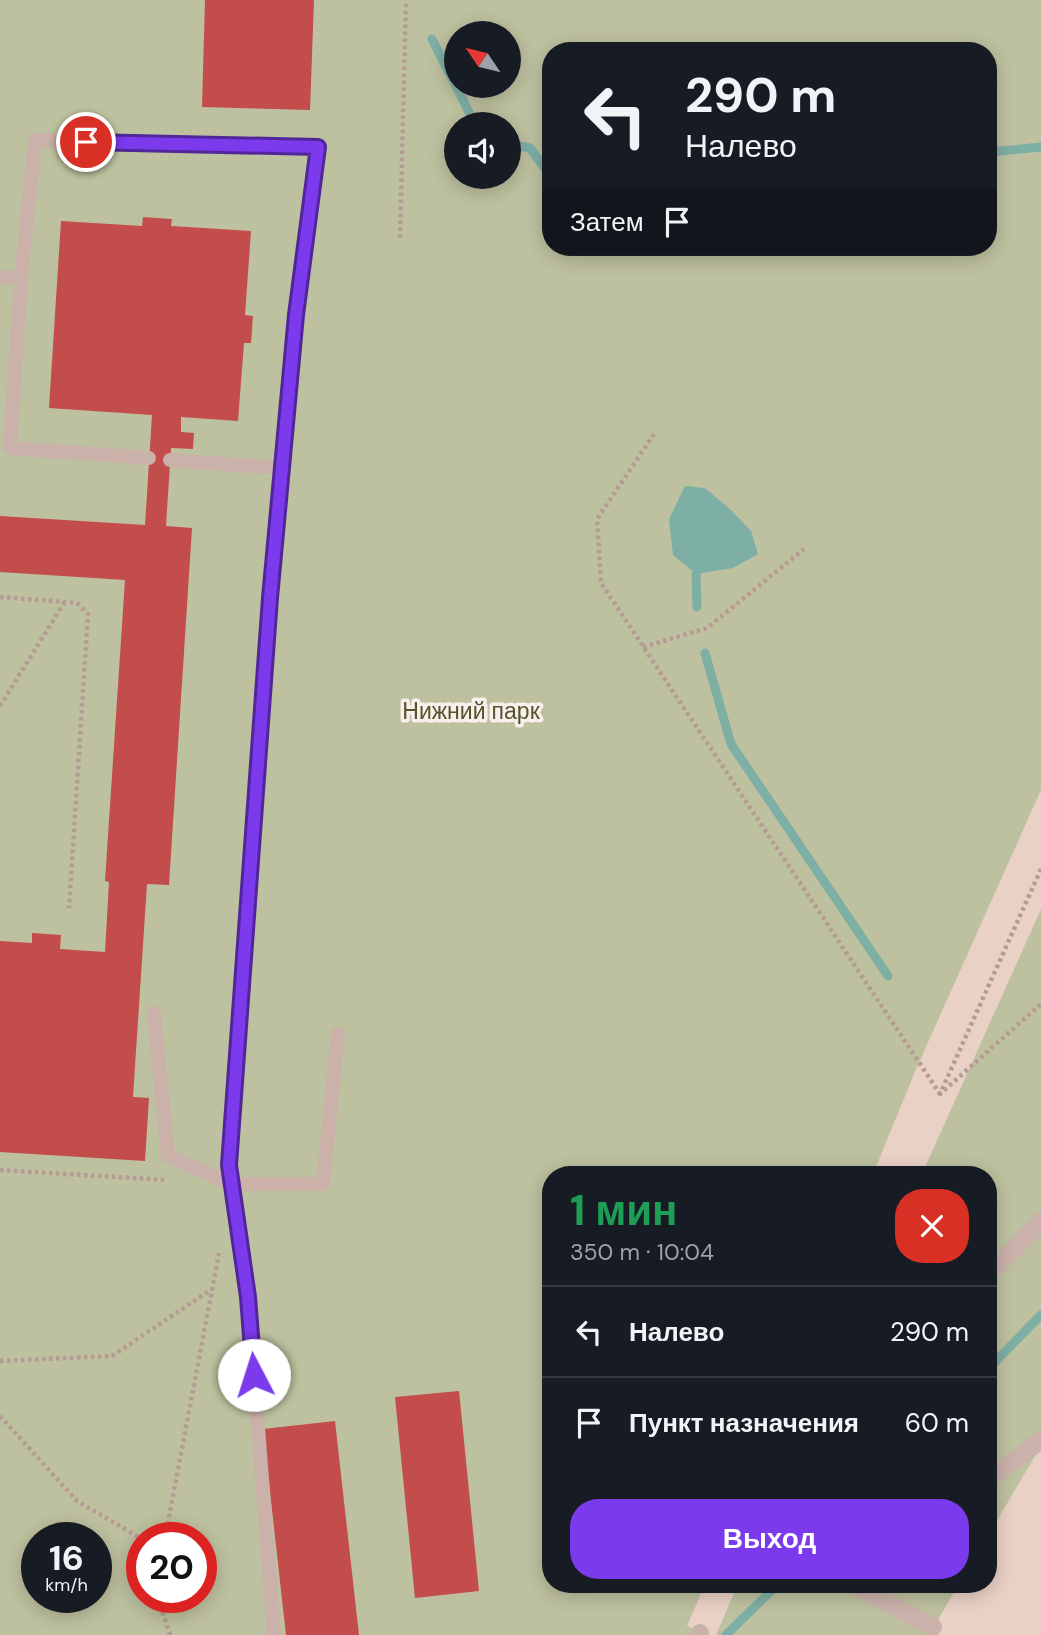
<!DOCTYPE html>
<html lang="ru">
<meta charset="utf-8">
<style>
body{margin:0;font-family:"DM Sans",sans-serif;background:#242831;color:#f1f3f6;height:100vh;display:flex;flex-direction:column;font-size:26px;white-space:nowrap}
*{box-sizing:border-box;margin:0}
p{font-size:23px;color:#9ea1a6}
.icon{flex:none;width:38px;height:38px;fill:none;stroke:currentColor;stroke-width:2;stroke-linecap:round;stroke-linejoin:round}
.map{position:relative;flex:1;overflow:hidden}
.details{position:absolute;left:542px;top:1166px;width:455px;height:427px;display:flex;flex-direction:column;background:#171b24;border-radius:28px;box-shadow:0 4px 18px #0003}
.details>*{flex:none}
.top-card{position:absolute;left:542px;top:42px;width:455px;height:214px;border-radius:28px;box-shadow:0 4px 18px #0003;background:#171b24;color:#f1f3f6;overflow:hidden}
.needle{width:46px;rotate:305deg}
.tools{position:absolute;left:444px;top:21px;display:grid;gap:14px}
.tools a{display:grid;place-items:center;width:77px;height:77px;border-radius:50%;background:#171b24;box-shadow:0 4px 18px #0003;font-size:35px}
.speed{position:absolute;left:21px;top:1522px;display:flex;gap:14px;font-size:35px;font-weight:700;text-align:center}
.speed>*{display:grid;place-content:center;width:91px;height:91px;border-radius:50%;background:#171b24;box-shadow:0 4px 18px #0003;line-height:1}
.speed small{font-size:18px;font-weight:400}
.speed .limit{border:10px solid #d22;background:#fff;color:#111}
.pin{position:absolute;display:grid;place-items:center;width:60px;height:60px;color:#fff;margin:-30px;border:4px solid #fff;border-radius:50%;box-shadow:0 2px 7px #0007}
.me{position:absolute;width:77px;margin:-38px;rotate:355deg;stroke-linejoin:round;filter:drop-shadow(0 0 5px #0008)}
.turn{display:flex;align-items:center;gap:24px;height:147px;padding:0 28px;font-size:32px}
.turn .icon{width:91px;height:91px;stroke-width:2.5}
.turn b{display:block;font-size:49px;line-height:60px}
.then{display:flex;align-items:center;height:66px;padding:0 28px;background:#0003;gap:14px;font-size:26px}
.round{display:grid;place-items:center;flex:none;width:74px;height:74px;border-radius:28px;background:#242831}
.headline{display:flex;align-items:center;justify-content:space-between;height:119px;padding:0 28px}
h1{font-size:42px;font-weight:700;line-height:52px;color:#1e9e55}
.button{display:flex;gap:14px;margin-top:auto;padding:14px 28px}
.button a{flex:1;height:80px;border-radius:28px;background:#7c3aed;color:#fff;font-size:28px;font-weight:700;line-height:80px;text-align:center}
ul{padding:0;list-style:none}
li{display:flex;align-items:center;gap:21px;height:91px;padding:0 28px;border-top:2px solid #363941}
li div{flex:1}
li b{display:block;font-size:26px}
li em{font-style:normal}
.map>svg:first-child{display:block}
</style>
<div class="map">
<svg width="1041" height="1635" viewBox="0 0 1041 1635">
<rect width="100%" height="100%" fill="#f2e4df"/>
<!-- green -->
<path fill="#bec19f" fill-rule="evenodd" d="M 0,0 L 1041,0 L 1041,1635 L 0,1635 ZM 457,33 L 509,33 L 509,86 L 457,86 ZM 551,51 L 989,51 L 989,247 L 551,247 ZM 457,124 L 509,124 L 509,177 L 457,177 ZM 551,1174 L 989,1174 L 989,1584 L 551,1584 ZM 37,1538 L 96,1538 L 96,1598 L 37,1598 ZM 142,1538 L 201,1538 L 201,1598 L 142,1598 Z"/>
<!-- plaza -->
<g fill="#ead1c6">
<polygon points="1041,790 1041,909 922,1174 873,1174 917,1067"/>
<polygon points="1041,1446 1041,1635 929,1635 959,1584 989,1584 989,1534"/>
<polygon points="705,1584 738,1584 716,1635 707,1635 687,1626"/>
</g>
<!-- water -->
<polygon fill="#7eafa5" points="685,486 705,488 731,510 751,531 758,554 733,568 696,574 673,555 669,519"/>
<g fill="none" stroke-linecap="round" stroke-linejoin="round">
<!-- stream -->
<g stroke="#7eafa5" stroke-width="9">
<polyline points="432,39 475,124"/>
<polyline points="509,144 530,148 551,177"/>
<polyline points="989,152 1041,147"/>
<polyline points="696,574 697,607"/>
<polyline points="705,653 731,744 888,976"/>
<polyline points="989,1368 1041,1315"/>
<polyline points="726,1635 778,1584"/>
</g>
</g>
<!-- building -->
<g fill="#c34c4c">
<polygon points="205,0 314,0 310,110 202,107"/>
<polygon points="143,217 172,219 171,226 251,231 245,315 253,316 251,343 244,343 238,421 181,417 181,432 194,433 193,449 171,448 166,526 192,528 169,885 147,884 133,1097 149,1098 145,1161 0,1152 0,941 32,943 32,933 61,935 60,949 105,952 109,882 105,881 125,580 0,572 0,516 145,525 152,415 49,408 61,221 142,226"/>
<polygon points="459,1391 479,1591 415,1598 395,1397"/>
<polygon points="335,1421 359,1635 286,1635 263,1429"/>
</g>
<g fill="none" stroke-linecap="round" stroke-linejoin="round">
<!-- path -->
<g stroke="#b69b95" stroke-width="4.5" stroke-dasharray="3.5 3.5" stroke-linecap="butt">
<polyline points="400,238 406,0"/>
<polyline points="654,434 597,519 601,583 940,1094"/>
<polyline points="0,597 77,603 88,614 69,908"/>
<polyline points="643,647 707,628 804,549"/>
<polyline points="0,706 64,603"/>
<polyline points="1041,869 940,1094 1041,1004"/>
<polyline points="0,1170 167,1180"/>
<polyline points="0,1361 112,1356 212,1289"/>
<polyline points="0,1416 77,1501 142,1539"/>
<polyline points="165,1538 219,1253"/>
<polyline points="164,1598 163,1613 170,1635"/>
</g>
<!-- service -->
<g stroke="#cab1aa" stroke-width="14">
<polyline points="0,277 21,278 35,140 318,147 296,315 270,598 229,1165 248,1297 274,1635"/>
<polyline points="21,278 10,448 149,458"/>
<polyline points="170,460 282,468"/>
<polyline points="154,1013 168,1156 232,1184 323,1184 338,1034"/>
</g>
<!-- pedestrian -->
<g stroke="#cab1aa" stroke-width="18">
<polyline points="989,1274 1041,1221"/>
<polyline points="989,1479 1041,1440"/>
<polyline points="852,1584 933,1627"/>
<polyline points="699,1635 700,1633"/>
</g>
</g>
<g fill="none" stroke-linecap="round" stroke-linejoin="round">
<defs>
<polyline id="route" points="86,142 318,147 296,315 270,598 229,1165 248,1297 254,1375"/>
</defs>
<!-- route casing -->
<use href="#route" stroke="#51269a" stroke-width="18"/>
<!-- route -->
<use href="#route" stroke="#7c3aed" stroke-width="12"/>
</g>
<g text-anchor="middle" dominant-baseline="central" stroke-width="7" stroke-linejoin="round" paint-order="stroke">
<!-- park labels -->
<g font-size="23" fill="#51562e" stroke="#faefeb">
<text x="471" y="711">Нижний парк</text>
</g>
</g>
</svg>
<div class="tools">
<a><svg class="needle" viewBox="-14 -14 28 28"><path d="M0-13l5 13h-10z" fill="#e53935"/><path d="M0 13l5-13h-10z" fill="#9ea1a6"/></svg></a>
<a><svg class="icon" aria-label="sound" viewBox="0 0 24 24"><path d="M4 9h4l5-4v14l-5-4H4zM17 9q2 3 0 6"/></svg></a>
</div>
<div class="speed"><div>16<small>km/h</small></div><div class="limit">20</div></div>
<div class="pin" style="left:86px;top:142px;background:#d93025"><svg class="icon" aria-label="arrive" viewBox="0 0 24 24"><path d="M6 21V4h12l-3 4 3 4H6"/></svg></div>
<svg class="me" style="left:254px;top:1375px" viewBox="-20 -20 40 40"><circle r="19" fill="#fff"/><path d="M0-13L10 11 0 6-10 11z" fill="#7c3aed"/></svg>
<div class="top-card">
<div class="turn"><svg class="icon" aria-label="left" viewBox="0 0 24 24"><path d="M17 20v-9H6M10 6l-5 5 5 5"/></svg><div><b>290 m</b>Налево</div></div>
<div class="then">Затем<svg class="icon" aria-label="arrive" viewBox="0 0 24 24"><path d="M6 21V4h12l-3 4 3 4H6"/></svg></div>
</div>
<section class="details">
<div class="headline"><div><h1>1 мин</h1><p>350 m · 10:04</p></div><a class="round" style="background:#d93025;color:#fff"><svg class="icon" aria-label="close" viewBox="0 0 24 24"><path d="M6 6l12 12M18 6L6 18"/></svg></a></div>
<ul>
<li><svg class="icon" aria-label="left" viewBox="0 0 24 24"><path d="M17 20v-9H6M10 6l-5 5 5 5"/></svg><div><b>Налево</b></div><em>290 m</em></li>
<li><svg class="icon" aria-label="arrive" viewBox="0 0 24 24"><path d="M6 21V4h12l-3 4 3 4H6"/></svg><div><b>Пункт назначения</b></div><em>60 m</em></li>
</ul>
<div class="button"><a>Выход</a></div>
</section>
</div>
